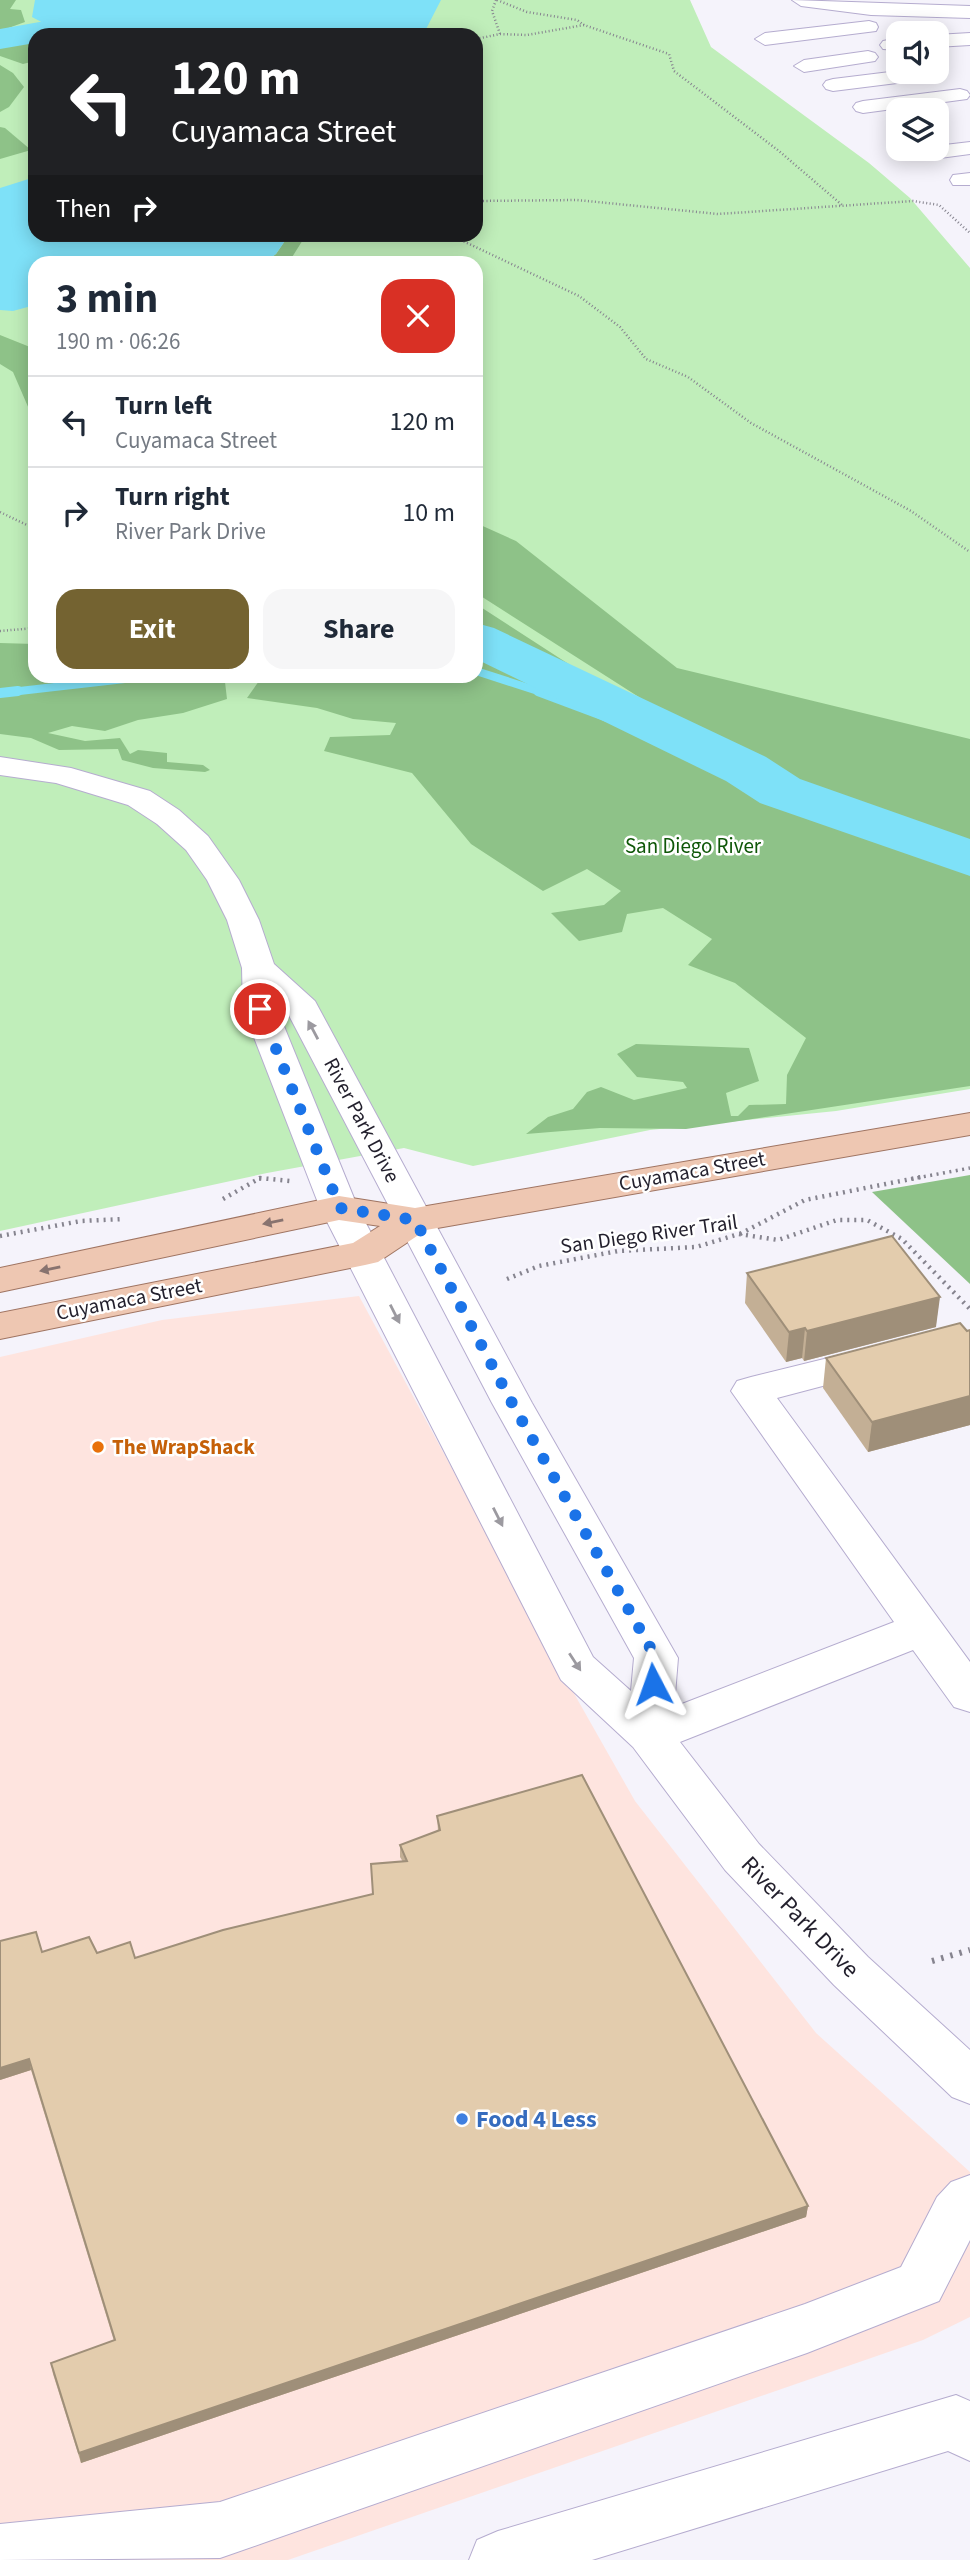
<!DOCTYPE html>
<meta charset="utf-8">
<style>
body{margin:0;font-family:"Source Sans 3",sans-serif;background:#f6f6f7;color:#1f2937;height:100vh;display:flex;flex-direction:column;font-size:26px;white-space:nowrap}
*{box-sizing:border-box;margin:0}
p{font-size:23px;color:#747a83}
.icon{flex:none;width:38px;height:38px;fill:none;stroke:currentColor;stroke-width:2;stroke-linecap:round;stroke-linejoin:round}
.map{position:relative;flex:1;overflow:hidden}
.panel{position:absolute;left:28px;top:256px;width:455px;height:427px;display:flex;flex-direction:column;background:#fff;border-radius:21px;box-shadow:0 4px 18px #0003}
.panel>*{flex:none}
.banner{position:absolute;left:28px;top:28px;width:455px;height:214px;border-radius:21px;box-shadow:0 4px 18px #0003;background:#202124;color:#fff;overflow:hidden}
.controls{position:absolute;left:886px;top:21px;display:grid;gap:14px}
.controls a{display:grid;place-items:center;width:63px;height:63px;border-radius:14px;background:#fff;box-shadow:0 4px 18px #0003;font-size:35px}
.pin{position:absolute;display:grid;place-items:center;width:60px;height:60px;color:#fff;margin:-30px;border:4px solid #fff;border-radius:50%;box-shadow:0 2px 7px #0007}
.me{position:absolute;width:77px;margin:-38px;rotate:356deg;stroke-linejoin:round;filter:drop-shadow(0 0 5px #0008)}
.turn{display:flex;align-items:center;gap:24px;height:147px;padding:0 28px;font-size:32px}
.turn .icon{width:91px;height:91px;stroke-width:2.5}
.turn b{display:block;font-size:49px;line-height:60px}
.then{display:flex;align-items:center;height:66px;padding:0 28px;background:#0003;gap:14px;font-size:26px}
.round{display:grid;place-items:center;flex:none;width:74px;height:74px;border-radius:21px;background:#f6f6f7}
.overview{display:flex;align-items:center;justify-content:space-between;height:119px;padding:0 28px}
h1{font-size:42px;font-weight:700;line-height:52px}
.cta{display:flex;gap:14px;margin-top:auto;padding:14px 28px}
.cta a{flex:1;height:80px;border-radius:21px;background:#746331;color:#fff;font-size:28px;font-weight:700;line-height:80px;text-align:center}
.cta a+a{background:#f6f6f7;color:#1f2937}
ul{padding:0;list-style:none}
li{display:flex;align-items:center;gap:21px;height:91px;padding:0 28px;border-top:2px solid #e0e1e3}
li div{flex:1}
li b{display:block;font-size:26px}
li em{font-style:normal}
.map>svg:first-child{display:block}
</style>
<div class="map">
<svg width="970" height="2560" viewBox="0 0 970 2560">
<rect width="100%" height="100%" fill="#f5f3fb"/>
<!-- commercial -->
<polygon fill="#fee4df" points="359,1296 559,1667 635,1801 816,2033 970,2172 970,2317 923,2340 288,2560 0,2560 0,1357 162,1320"/>
<!-- green -->
<path fill="#c0eeba" fill-rule="evenodd" d="M 0,0 L 690,0 L 711,47 L 869,163 L 910,198 L 970,268 L 970,1089 L 836,1111 L 650,1130 L 473,1166 L 404,1148 L 267,1173 L 0,1231 ZM 35,35 L 476,35 L 476,234 L 35,234 ZM 35,262 L 476,262 L 476,676 L 35,676 Z"/>
<!-- forest -->
<g fill="#8ec288">
<polygon points="0,0 16,0 10,9 21,10 25,22 0,31"/>
<polygon points="35,37 35,61 23,64 0,56 0,44"/>
<polygon points="0,65 13,73 24,87 9,107 0,112"/>
<polygon points="0,127 5,128 31,150 0,159"/>
<polygon points="289,235 306,235 289,262 265,262 276,254"/>
<polygon points="0,335 35,349 35,423 13,372 0,364"/>
<polygon points="476,523 516,541 677,668 970,739 970,855 783,789 476,593"/>
<polygon points="476,604 774,797 970,867 970,1086 686,1129 600,1128 526,1134 548,1117 573,1109 587,1092 601,1087 634,1100 687,1088 683,1082 637,1077 617,1054 636,1044 749,1048 759,1081 726,1093 731,1116 738,1116 749,1105 786,1104 787,1075 806,1038 735,983 688,965 712,939 663,908 627,914 622,932 579,941 551,913 604,905 621,891 587,869 543,891 471,844 412,773 324,751 330,737 390,735 396,723 353,719 317,708 247,698 259,681 258,676 476,676"/>
<polygon points="0,643 35,644 35,676 256,676 225,682 227,699 183,713 138,720 105,731 72,726 48,733 85,741 120,738 130,754 138,750 167,753 167,762 203,765 210,770 205,772 153,768 122,760 118,749 59,750 31,738 0,734"/>
<polygon points="970,1175 970,1284 872,1192"/>
</g>
<!-- water -->
<g fill="#7ee1f8">
<polygon points="35,0 441,0 423,35 106,35 111,30 81,22 49,26 32,17"/>
<polygon points="35,177 35,234 289,235 276,254 265,262 35,262 35,305 13,311 0,310 0,188"/>
</g>
<g fill="none" stroke-linecap="round" stroke-linejoin="round">
<!-- stream-far1 -->
<g stroke="#7ee1f8" stroke-width="8">
<polyline points="476,671 544,693"/>
<polyline points="2,693 151,676"/>
</g>
<!-- stream -->
<g stroke="#7ee1f8" stroke-width="10">
<polyline points="538,691 746,769"/>
<polyline points="0,693 18,691"/>
</g>
<!-- river -->
<g fill="#7ee1f8" fill-rule="evenodd">
<polygon points="79,15 118,28 123,35 35,35 35,43 0,49 0,29"/>
<polygon points="476,623 494,628 766,757 800,779 970,839 970,876 760,803 726,781 476,659"/>
</g>
<defs>
<g id="minor">
<polygon points="792,0 970,6 970,18 871,15 801,6"/>
<polygon points="869,21 876,23 878,27 876,31 765,45 755,39 765,33"/>
<polygon points="970,33 970,45 936,47 936,35"/>
<polygon points="898,38 898,50 883,49 880,45 883,41"/>
<polygon points="868,51 875,53 878,57 875,61 804,72 794,66 804,60"/>
<polygon points="898,71 912,72 915,76 905,82 833,91 826,89 823,85 826,81 833,79"/>
<polygon points="960,89 967,91 970,95 967,99 863,113 856,111 853,107 856,103 863,101"/>
<polygon points="970,142 970,154 925,160 918,158 915,154 921,149 936,149 936,146"/>
<polygon points="970,173 970,185 953,185 950,180 953,175"/>
<path d="M 0,757 L 71,768 L 150,791 L 179,810 L 208,836 L 239,880 L 259,920 L 274,964 L 315,1001 L 532,1403 L 678,1658 L 674,1707 L 894,1622 L 731,1391 L 737,1381 L 751,1377 L 877,1346 L 891,1350 L 897,1359 L 891,1368 L 777,1398 L 970,1662 L 970,1712 L 954,1707 L 913,1650 L 680,1742 L 759,1844 L 868,1957 L 970,2050 L 970,2104 L 952,2097 L 834,1985 L 725,1870 L 633,1747 L 561,1680 L 320,1208 L 243,1009 L 242,968 L 227,920 L 207,880 L 186,850 L 157,824 L 128,805 L 56,783 L 0,775 ZM 277,1000 L 284,1006 L 492,1403 L 634,1658 L 631,1691 L 593,1657 L 358,1208 L 277,1009 Z"/>
<polygon points="970,2175 970,2240 939,2301 807,2353 220,2558 0,2560 0,2524 220,2502 805,2304 901,2267 937,2197 951,2182"/>
<polygon points="956,2395 970,2401 970,2461 948,2451 592,2560 469,2560 477,2540 498,2531"/>
</g>
<polygon id="major" points="970,1113 970,1135 426,1230 378,1262 365,1265 0,1339 0,1313 353,1243 380,1226 339,1220 0,1292 0,1268 339,1196 415,1208"/>
</defs>
<!-- minor casing -->
<use href="#minor" stroke="#b5accf" stroke-width="2"/>
<!-- major casing -->
<use href="#major" stroke="#9f7462" stroke-width="2"/>
<!-- path-far3 -->
<g stroke="#86848f" stroke-width="2.5" stroke-dasharray="1 2.5" stroke-linecap="butt">
<polyline points="496,0 492,11 500,34"/>
<polyline points="497,0 527,12 577,20 584,25"/>
<polyline points="476,39 500,34 527,35 584,25 669,54 674,71 779,151 842,205"/>
<polyline points="476,201 577,200 718,214 913,201 939,205 970,233"/>
<polyline points="448,234 579,296 620,327 646,359 688,377 751,423 911,511 970,552"/>
<polyline points="0,512 35,529"/>
<polyline points="0,631 35,628"/>
</g>
<!-- path-far2 -->
<g stroke="#86848f" stroke-width="3.5" stroke-dasharray="2 4.5" stroke-linecap="butt">
<polyline points="259,1179 265,1179"/>
<polyline points="911,1179 970,1168"/>
</g>
<!-- path-far1 -->
<g stroke="#86848f" stroke-width="4.5" stroke-dasharray="2 5" stroke-linecap="butt">
<polyline points="223,1199 260,1178 290,1181"/>
<polyline points="740,1234 805,1200 921,1177"/>
<polyline points="0,1236 81,1221 124,1219"/>
<polyline points="507,1279 539,1266 618,1251 696,1247 739,1234 778,1240 837,1220 867,1220 902,1239 970,1309"/>
</g>
<!-- path -->
<polyline stroke="#86848f" stroke-width="6" stroke-dasharray="2.5 7" stroke-linecap="butt" points="932,1961 970,1950"/>
<!-- minor -->
<use href="#minor" fill="#fff" fill-rule="evenodd"/>
<!-- major -->
<use href="#major" fill="#eec7b2" fill-rule="evenodd"/>
</g>
<!-- wall -->
<g fill="#c3af95">
<polygon points="747,1273 936,1327 804,1361 802,1358 786,1362 745,1303"/>
<polygon points="970,1330 970,1425 868,1452 823,1388 826,1358"/>
<polygon points="437,1816 808,2206 806,2217 81,2463 53,2374 51,2363 114,2341 31,2070 0,2080 42,1952 97,1953 135,1958 373,1894 403,1862 400,1857 400,1845 438,1831"/>
</g>
<!-- shaded-wall -->
<g fill="#9f8f79">
<polygon points="940,1297 936,1327 804,1361 807,1331"/>
<polygon points="805,1328 802,1358 786,1362 789,1332"/>
<polygon points="970,1396 970,1425 868,1452 872,1422"/>
<polygon points="29,2059 31,2070 0,2080 0,2068"/>
<polygon points="808,2206 806,2217 81,2463 79,2453"/>
</g>
<!-- building -->
<g fill="#e3ccad" stroke="#9f8f79" stroke-width="2">
<polygon points="892,1236 940,1297 807,1331 805,1328 789,1332 747,1273"/>
<polygon points="960,1323 967,1331 970,1330 970,1396 872,1422 826,1358"/>
<polygon points="582,1775 808,2206 79,2453 51,2363 115,2340 29,2059 0,2068 0,1941 36,1932 42,1952 89,1937 97,1953 130,1942 135,1958 223,1930 373,1894 371,1864 407,1861 400,1845 440,1830 437,1816"/>
</g>
<!-- one-way arrows -->
<defs><path id="oneway-solid" d="M-6-.8H1V-3.2L6.5 0L1 3.2V.8H-6Z" transform="scale(1.75)"/></defs>
<g fill="#9c9aa0">
<use href="#oneway-solid" transform="translate(313 1030) rotate(-118)"/>
<use href="#oneway-solid" transform="translate(395 1314) rotate(63)"/>
<use href="#oneway-solid" transform="translate(498 1517) rotate(63)"/>
<use href="#oneway-solid" transform="translate(575 1662) rotate(57)"/>
</g>
<g fill="#88736f">
<use href="#oneway-solid" transform="translate(273 1222) rotate(168)"/>
<use href="#oneway-solid" transform="translate(50 1269) rotate(168)"/>
</g>
<g fill="none" stroke-linecap="round" stroke-linejoin="round">
<!-- route -->
<polyline stroke="#1a73e8" stroke-width="12" stroke-dasharray="0 21.6" points="260,1009 340,1208 415,1220 512,1403 656,1658 653,1684"/>
</g>
<!-- markers -->
<circle fill="#e8710a" stroke="#fff" stroke-width="2.5" cx="98" cy="1447" r="7"/>
<circle fill="#3f7fe0" stroke="#fff" stroke-width="2.5" cx="462" cy="2119" r="7"/>
<g text-anchor="middle" dominant-baseline="central" stroke-width="5" stroke-linejoin="round" paint-order="stroke">
<!-- park labels -->
<g font-size="21" fill="#0f5708" stroke="#fff">
<text x="693" y="846">San Diego River</text>
</g>
<!-- street labels -->
<g font-size="21" fill="#221f2c" stroke="#fff">
<text transform="translate(362 1120) rotate(62)">River Park Drive</text>
<text transform="translate(692 1171) rotate(-10)">Cuyamaca Street</text>
<text transform="translate(649 1234) rotate(-8)">San Diego River Trail</text>
<text transform="translate(129 1299) rotate(-11)">Cuyamaca Street</text>
</g>
<!-- food labels -->
<g font-size="21" font-weight="bold" fill="#c56008" stroke="#fff" text-anchor="start">
<text x="112" y="1447">The WrapShack</text>
</g>
<!-- near-street labels -->
<g font-size="24" fill="#221f2c" stroke="#fff">
<text transform="translate(800 1917) rotate(46)">River Park Drive</text>
</g>
<!-- near-shop labels -->
<g font-size="24" font-weight="bold" fill="#366cbe" stroke="#fff" text-anchor="start">
<text x="476" y="2119">Food 4 Less</text>
</g>
</g>
</svg>
<div class="controls">
<a><svg class="icon" aria-label="sound" viewBox="0 0 24 24"><path d="M4 9h4l5-4v14l-5-4H4zM17 9q2 3 0 6"/></svg></a>
<a><svg class="icon" aria-label="layers" viewBox="0 0 24 24"><path d="M12 4l9 5-9 5-9-5zM3 14l9 5 9-5"/></svg></a>
</div>
<div class="pin" style="left:260px;top:1009px;background:#d93025"><svg class="icon" aria-label="arrive" viewBox="0 0 24 24"><path d="M6 21V4h12l-3 4 3 4H6"/></svg></div>
<svg class="me" style="left:653px;top:1684px" viewBox="-20 -20 40 40"><path d="M0-17L14 15 0 8-14 15z" fill="#1a73e8" stroke="#fff" stroke-width="4"/></svg>
<div class="banner">
<div class="turn"><svg class="icon" aria-label="left" viewBox="0 0 24 24"><path d="M17 20v-9H6M10 6l-5 5 5 5"/></svg><div><b>120 m</b>Cuyamaca Street</div></div>
<div class="then">Then<svg class="icon" aria-label="right" viewBox="0 0 24 24"><path d="M7 20v-9h11M14 6l5 5-5 5"/></svg></div>
</div>
<section class="panel">
<div class="overview"><div><h1>3 min</h1><p>190 m · 06:26</p></div><a class="round" style="background:#d93025;color:#fff"><svg class="icon" aria-label="close" viewBox="0 0 24 24"><path d="M6 6l12 12M18 6L6 18"/></svg></a></div>
<ul>
<li><svg class="icon" aria-label="left" viewBox="0 0 24 24"><path d="M17 20v-9H6M10 6l-5 5 5 5"/></svg><div><b>Turn left</b><p>Cuyamaca Street</p></div><em>120 m</em></li>
<li><svg class="icon" aria-label="right" viewBox="0 0 24 24"><path d="M7 20v-9h11M14 6l5 5-5 5"/></svg><div><b>Turn right</b><p>River Park Drive</p></div><em>10 m</em></li>
</ul>
<div class="cta"><a>Exit</a><a>Share</a></div>
</section>
</div>
